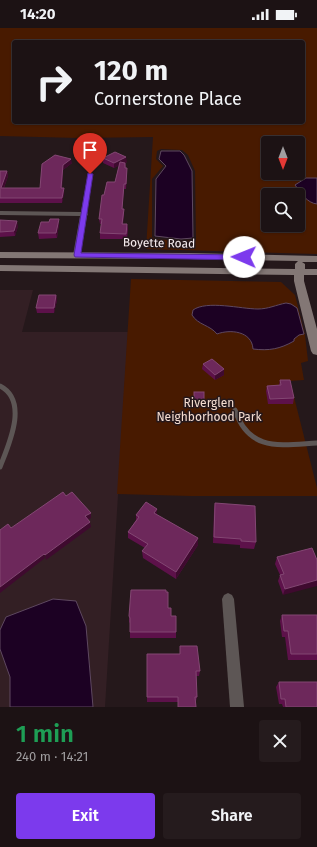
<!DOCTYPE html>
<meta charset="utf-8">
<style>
body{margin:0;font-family:"Fira Sans",sans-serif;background:#251b1d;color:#f1f3f6;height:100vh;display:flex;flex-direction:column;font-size:15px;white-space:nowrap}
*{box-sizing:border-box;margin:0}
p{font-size:13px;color:#a09ea0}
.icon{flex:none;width:22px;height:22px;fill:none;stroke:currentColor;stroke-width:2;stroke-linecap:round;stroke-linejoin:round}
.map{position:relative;height:679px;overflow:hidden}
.side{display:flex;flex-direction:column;background:#1c1214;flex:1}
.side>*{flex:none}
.top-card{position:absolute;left:12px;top:12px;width:293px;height:84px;border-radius:4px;box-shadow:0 1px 3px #0004,0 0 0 1px #3a3234;background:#1c1214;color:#f1f3f6;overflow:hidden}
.needle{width:26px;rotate:180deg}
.controls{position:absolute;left:261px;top:108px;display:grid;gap:8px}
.controls a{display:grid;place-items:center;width:44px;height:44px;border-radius:4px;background:#1c1214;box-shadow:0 1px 3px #0004,0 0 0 1px #3a3234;font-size:20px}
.pin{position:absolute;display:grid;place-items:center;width:34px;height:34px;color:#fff;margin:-41px -17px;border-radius:50% 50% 50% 0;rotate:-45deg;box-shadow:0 0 4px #0007}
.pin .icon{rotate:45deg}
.me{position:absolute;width:44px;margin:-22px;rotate:271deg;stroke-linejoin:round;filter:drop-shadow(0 0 3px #0008)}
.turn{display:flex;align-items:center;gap:14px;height:84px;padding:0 16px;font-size:18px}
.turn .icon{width:52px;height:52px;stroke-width:2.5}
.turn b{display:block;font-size:28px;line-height:34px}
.round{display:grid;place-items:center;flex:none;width:42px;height:42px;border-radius:4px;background:#251b1d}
.overview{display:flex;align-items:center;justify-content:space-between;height:68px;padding:0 16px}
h1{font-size:24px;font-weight:600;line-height:30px;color:#1e9e55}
.action{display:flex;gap:8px;margin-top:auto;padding:8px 16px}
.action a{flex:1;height:46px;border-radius:4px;background:#7c3aed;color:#fff;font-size:16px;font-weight:600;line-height:46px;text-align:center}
.action a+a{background:#251b1d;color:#f1f3f6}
.status{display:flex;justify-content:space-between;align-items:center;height:28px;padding:0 20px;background:#1c1214;direction:ltr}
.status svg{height:11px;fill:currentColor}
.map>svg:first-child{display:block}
</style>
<div class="status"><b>14:20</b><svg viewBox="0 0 49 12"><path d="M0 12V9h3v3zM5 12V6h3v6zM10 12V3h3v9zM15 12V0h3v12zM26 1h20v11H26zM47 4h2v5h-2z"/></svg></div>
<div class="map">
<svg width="317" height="679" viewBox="0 0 317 679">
<rect width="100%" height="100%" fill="#25181b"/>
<!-- built -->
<polygon fill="#331f24" points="0,262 33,262 22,304 128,304 105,679 0,679"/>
<!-- green -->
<g fill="#481a00" fill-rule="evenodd">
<path d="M 0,0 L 317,0 L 317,226 L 146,221 L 153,109 L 79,110 L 0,108 ZM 14,14 L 303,14 L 303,94 L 14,94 ZM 268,115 L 298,115 L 298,145 L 268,145 ZM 161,121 L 182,122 L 188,127 L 195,143 L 196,212 L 181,213 L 155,211 L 152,209 L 152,151 L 163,138 L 156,131 L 157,123 ZM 268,167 L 298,167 L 298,197 L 268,197 Z"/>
<polygon points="131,251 281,254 295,267 305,307 308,333 301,335 304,352 290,353 317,460 317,468 191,468 117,466"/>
</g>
<!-- water -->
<g fill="#1c0123" stroke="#5e4860">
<polygon points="161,123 180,123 184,127 192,143 193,210 181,211 155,208 156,151 166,138 159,131"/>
<path d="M 306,150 L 317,150 L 317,176 C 307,175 301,165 295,157 Z"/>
<path d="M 286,275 L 291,276 L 297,280 L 304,306 L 299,307 L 294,311 L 294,313 C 280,321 269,323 253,321 C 252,303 230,301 217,306 C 210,297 198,297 192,287 L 193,282 C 207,272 241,281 258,281 C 268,281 276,277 286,275 Z"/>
<polygon points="53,571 76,573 86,598 93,679 10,679 10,649 0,621 0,602 6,589"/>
</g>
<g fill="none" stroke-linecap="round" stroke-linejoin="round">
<!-- lane -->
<g stroke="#5d5655" stroke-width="5">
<path d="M 0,358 C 29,373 9,416 0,439"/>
<path d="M 235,382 C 249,424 280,417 317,415"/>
</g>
<!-- street -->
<g fill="#5d5655" fill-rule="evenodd">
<polygon points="88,145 93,146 87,185 88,186 87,188 80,229 77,229 73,227 80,188 0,187 0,183 81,184"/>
<polygon points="228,565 232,567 234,571 244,679 230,679 222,571 224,567"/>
</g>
<!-- secondary -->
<polygon fill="#837775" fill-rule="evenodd" points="0,224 189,225 317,228 317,234 302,234 305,236 305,241 317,241 317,247 304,247 304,253 317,301 317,327 313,326 311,323 294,253 294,247 0,243 0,237 295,241 295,236 298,233 189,231 0,230"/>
</g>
<!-- wall -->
<g fill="#5d114a">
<polygon points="103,130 127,134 125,135 127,145 126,161 124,161 122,181 124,186 123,196 127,196 128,201 127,211 100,211 100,205 101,196 100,196 99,191 104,167 115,154 119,137 114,140 103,135"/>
<polygon points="72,135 63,142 62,160 64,165 62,175 0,175 0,143 7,143 8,148 4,160 40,160 42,136"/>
<polygon points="0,192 18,198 15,208 0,209"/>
<polygon points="59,196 57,210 39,211 38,205"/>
<polygon points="56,267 57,272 54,285 37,285 36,280"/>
<polygon points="203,336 224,341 224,347 215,352 202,341"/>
<polygon points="280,352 294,370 293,376 268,376 266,363 267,358 279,357"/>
<polygon points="194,367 204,376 204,379 194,379"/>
<polygon points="215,475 256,514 254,521 240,520 240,517 213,515 214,482"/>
<polygon points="136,487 157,487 198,510 198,517 176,551 143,530 142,523 145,520 128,510 128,504 136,492"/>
<polygon points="312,520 283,567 278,553 280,547 275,536 277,529"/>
<polygon points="168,580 176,604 176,610 130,610 130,595 129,594 129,588"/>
<polygon points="282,587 317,587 317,632 288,632 285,609 282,609 280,593"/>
<polygon points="180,618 200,643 199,648 196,648 197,669 196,673 195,673 196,679 178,679 178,674 147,674 147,669 180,626"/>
<polygon points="279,654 317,679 283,679 282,676 279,676 276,659"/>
</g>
<!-- shaded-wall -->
<g fill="#3f0a2f">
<polygon points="126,129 127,134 114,140 114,135"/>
<polygon points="71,131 72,135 63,142 61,165 61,160 63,137"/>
<polygon points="127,140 127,145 126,161 126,156"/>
<polygon points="7,143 8,148 2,165 1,160"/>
<polygon points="124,156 124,161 122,186 122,181"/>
<polygon points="64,160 64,165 62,175 62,170"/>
<polygon points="59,191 59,196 57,210 56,205"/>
<polygon points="17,193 18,198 15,208 14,203"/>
<polygon points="56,267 57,272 54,285 54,280"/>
<polygon points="224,341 224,347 215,352 215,347"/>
<polygon points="157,481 157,488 154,485"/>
<polygon points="91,485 91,490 86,493 85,488"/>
<polygon points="90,494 91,499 46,532 45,527"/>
<polygon points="198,510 198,517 176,551 176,544"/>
<polygon points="44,526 45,530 0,565 0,559"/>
<polygon points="317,552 317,558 283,567 285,561"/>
</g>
<!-- building -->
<g fill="#6d285b" stroke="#834773">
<polygon points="115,124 126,129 114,135 103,130"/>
<polygon points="55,127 71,131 63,137 61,160 64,160 62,170 0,170 0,143 7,143 1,160 40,160 42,136"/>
<polygon points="120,134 125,135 125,140 127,140 126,156 124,156 122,181 124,181 122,196 127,196 126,206 100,205 102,191 99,191 102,167 104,167 107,154 115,154"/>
<polygon points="50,191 59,191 56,205 38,205 41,194 49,194"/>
<polygon points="0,192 17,193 14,203 0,204"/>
<polygon points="39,267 56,267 54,280 36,280"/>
<polygon points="212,331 224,341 215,347 203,336"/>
<polygon points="280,352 290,352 294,370 270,371 267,358 281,357"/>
<rect x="194" y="364" width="10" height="12"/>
<polygon points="63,464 66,468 72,464 91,485 85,488 90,494 45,527 44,526 0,559 0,502 8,496 11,500"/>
<polygon points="146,474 157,481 154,485 198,510 176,544 142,523 148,516 128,504 139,489 136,487"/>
<polygon points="215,475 255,478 256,514 241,513 241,511 214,509"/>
<polygon points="312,520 317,532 317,552 285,561 280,547 284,546 277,529"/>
<polygon points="131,562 166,562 166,564 168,564 168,580 171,580 171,588 176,588 176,604 130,604 130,590 129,588"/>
<polygon points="282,587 317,587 317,626 291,626 288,603 284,603"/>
<polygon points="180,618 197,618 200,643 196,643 197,669 195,669 196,679 178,679 178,669 147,669 147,626 180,626"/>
<polygon points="279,654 317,654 317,679 286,679 285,671 281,671"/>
</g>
<!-- route -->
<polygon fill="#7c3aed" stroke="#51269a" points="88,145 93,146 81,225 244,227 248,229 244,232 75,229 74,227"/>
<g text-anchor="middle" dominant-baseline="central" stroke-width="3" stroke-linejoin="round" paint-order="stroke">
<!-- street labels -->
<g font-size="12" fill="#f8eef0" stroke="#25181b">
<text transform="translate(159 215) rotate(1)">Boyette Road</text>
</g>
<!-- park labels -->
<g font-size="12" fill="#f4dcd0" stroke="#25181b">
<text x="209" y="375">Riverglen<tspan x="209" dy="14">Neighborhood Park</tspan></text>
</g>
</g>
</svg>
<div class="controls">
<a><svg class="needle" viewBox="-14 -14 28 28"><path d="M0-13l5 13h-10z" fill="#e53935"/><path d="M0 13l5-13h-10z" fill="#a09ea0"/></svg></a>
<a><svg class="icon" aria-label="search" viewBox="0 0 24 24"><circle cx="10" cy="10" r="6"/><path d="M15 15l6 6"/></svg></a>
</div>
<div class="pin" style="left:90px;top:146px;background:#d93025"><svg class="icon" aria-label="arrive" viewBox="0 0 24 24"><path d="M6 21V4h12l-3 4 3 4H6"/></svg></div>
<svg class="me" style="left:244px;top:229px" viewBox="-20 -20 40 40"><circle r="19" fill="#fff"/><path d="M0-13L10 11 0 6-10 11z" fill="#7c3aed"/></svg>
<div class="top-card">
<div class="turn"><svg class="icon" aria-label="right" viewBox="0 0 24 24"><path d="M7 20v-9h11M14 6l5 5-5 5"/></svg><div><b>120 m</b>Cornerstone Place</div></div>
</div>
</div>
<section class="side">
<div class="overview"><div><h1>1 min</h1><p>240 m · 14:21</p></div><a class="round"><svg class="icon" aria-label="close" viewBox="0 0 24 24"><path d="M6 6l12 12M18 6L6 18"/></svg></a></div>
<div class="action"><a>Exit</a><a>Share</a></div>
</section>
